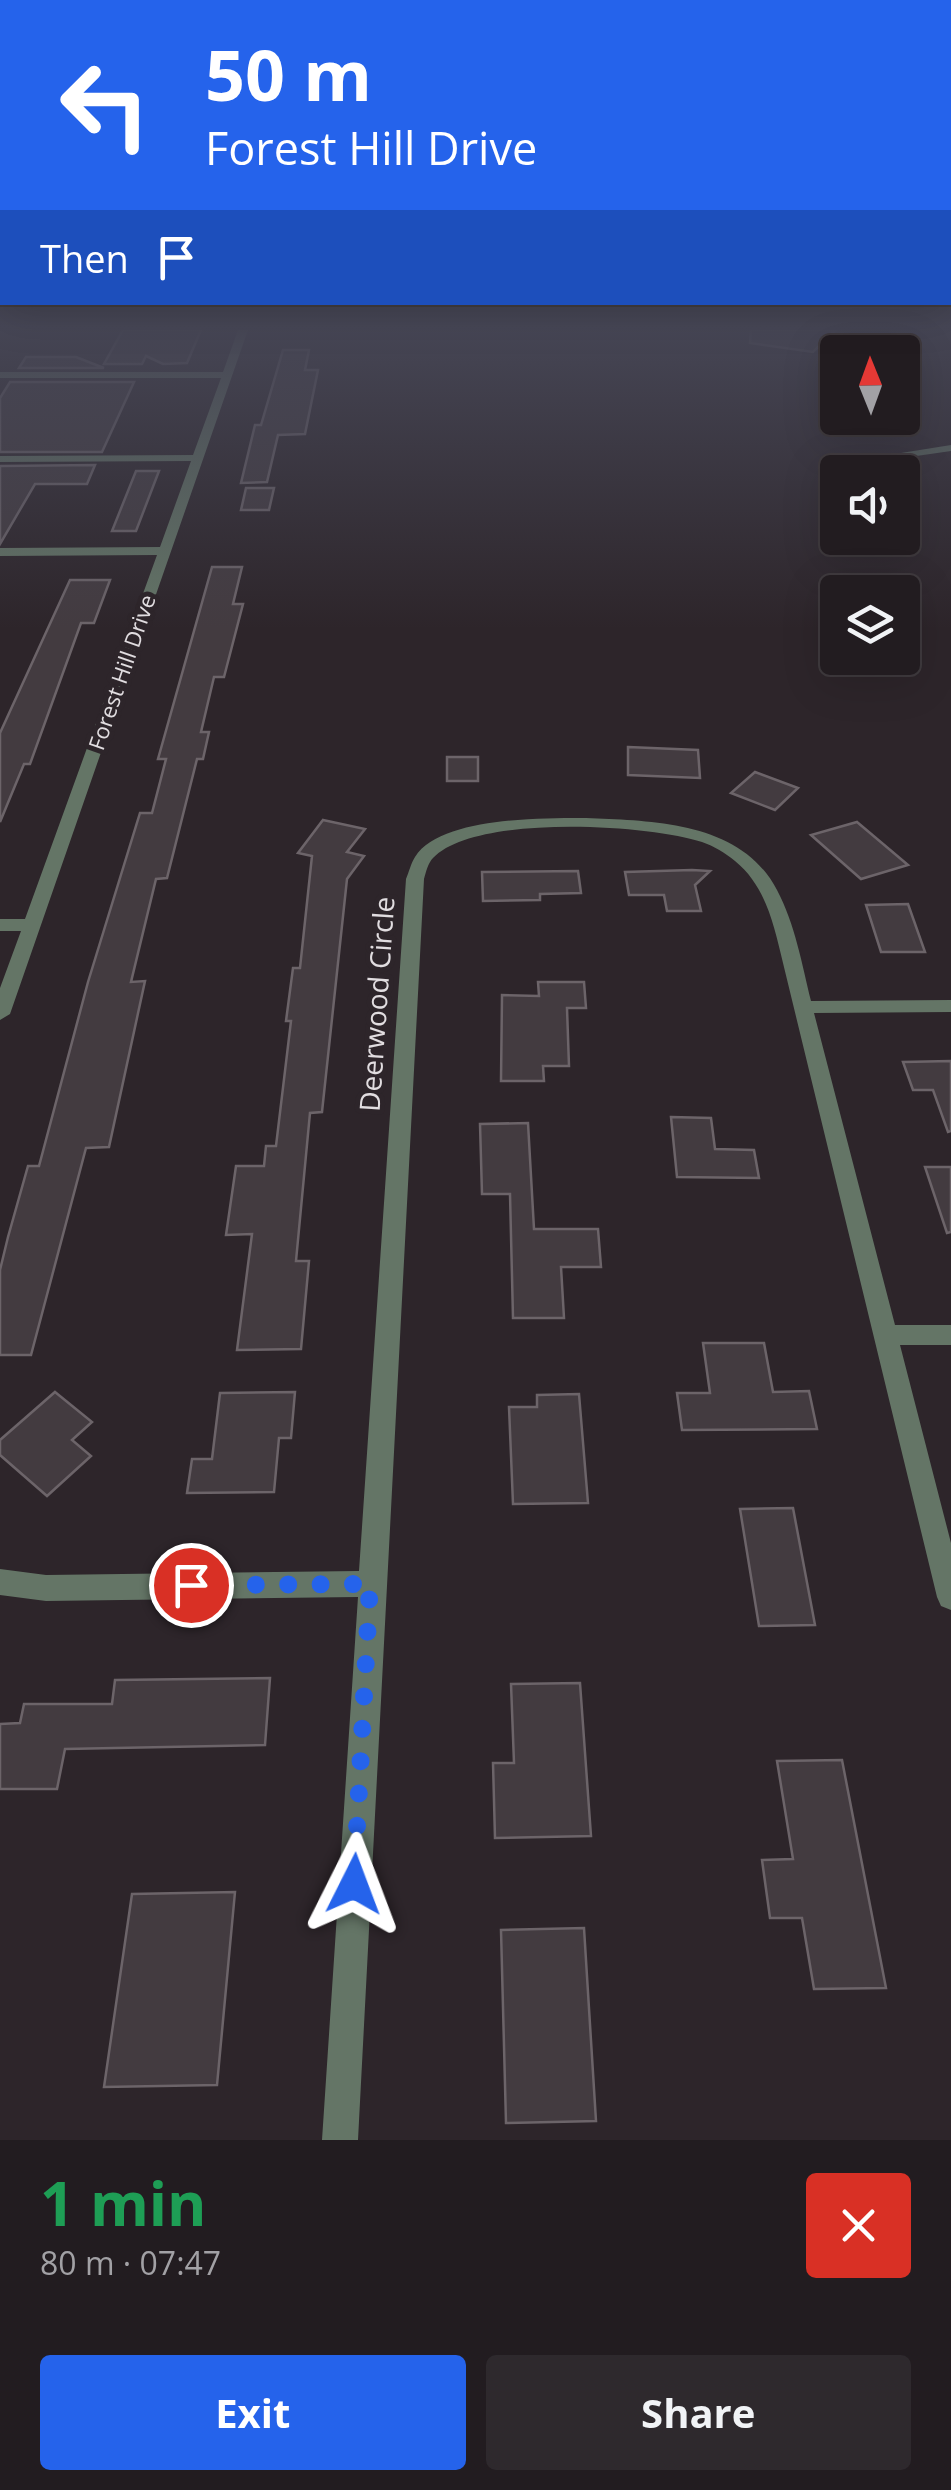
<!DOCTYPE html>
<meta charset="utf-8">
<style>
body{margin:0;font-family:"Open Sans",sans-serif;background:#2e292d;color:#f1f3f6;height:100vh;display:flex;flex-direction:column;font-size:38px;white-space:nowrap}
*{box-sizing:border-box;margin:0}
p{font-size:32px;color:#a2a1a5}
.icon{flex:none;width:55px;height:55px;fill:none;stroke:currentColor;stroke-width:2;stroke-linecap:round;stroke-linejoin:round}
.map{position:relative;height:2140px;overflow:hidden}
.sheet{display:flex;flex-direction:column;background:#221c20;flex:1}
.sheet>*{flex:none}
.banner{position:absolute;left:0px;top:0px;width:952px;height:305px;box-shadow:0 10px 40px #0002,0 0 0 2px #3f3a3e;background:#2563eb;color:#fff;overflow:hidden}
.needle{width:65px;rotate:359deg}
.buttons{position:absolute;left:820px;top:335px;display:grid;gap:20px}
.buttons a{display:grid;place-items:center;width:100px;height:100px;border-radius:10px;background:#221c20;box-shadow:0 10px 40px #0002,0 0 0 2px #3f3a3e;font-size:50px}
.pin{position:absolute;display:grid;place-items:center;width:85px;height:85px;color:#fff;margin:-42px;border:5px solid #fff;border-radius:50%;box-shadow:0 2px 10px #0007}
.me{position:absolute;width:110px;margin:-55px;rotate:3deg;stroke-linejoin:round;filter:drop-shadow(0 0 8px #0008)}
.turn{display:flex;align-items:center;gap:35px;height:210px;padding:0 40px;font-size:45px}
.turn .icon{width:130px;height:130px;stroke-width:2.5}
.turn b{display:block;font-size:70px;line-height:85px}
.then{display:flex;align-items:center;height:95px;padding:0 40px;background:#0003;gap:20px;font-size:38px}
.round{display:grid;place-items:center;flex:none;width:105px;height:105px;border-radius:10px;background:#2e292d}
.summary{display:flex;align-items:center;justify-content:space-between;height:170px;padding:0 40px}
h1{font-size:60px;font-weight:700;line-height:75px;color:#1e9e55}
.button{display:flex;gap:20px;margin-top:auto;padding:20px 40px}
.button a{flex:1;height:115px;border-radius:10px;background:#2563eb;color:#fff;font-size:40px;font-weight:700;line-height:115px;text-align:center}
.button a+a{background:#2e292d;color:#f1f3f6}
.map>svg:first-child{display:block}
</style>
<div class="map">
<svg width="951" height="2140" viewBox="0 0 951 2140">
<rect width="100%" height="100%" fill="#2d252a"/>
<!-- building -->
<g fill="#433b40" stroke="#6c6469" stroke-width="2.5">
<polygon points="123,330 201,330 187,363 163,364 146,356 142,364 104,364"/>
<polygon points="751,330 836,330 813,352 750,343"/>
<polygon points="283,350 309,350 305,370 318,370 305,434 278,435 267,482 241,483 255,425 261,425"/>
<polygon points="26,357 76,357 104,368 19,368"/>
<polygon points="10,382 134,382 102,452 0,452 0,398"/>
<polygon points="95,465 87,484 35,484 0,544 0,466"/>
<polygon points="136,471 159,471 136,531 112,531"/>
<polygon points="246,488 274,488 269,510 241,510"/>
<polygon points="212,567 242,567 233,604 243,604 224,677 214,677 201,732 209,732 203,759 197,759 167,878 156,879 131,982 145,981 109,1147 86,1148 31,1355 0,1355 0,1270 8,1237 28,1166 39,1166 88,982 140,813 152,813 166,759 158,759"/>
<polygon points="70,580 110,580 94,623 81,623 30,764 24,764 0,822 0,733"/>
<polygon points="628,747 698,750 700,778 628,775"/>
<rect x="447" y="757" width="31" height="24"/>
<polygon points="755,772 798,788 775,810 731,793"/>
<polygon points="323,820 365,829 347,852 364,856 347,879 322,1112 310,1113 296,1261 309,1261 301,1349 237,1350 252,1234 226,1235 236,1166 264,1166 266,1146 276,1146 291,1021 286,1021 293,968 300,968 312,856 298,853"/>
<polygon points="857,822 908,865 861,879 811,835"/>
<polygon points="692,870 710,871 695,885 701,911 667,911 664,895 629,895 625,872"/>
<polygon points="578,871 581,893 540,894 540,900 483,901 482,872"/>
<polygon points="908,904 925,952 881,952 866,905"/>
<polygon points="538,982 584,982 586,1008 567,1008 569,1066 543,1066 544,1081 501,1081 502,995 539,996"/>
<polygon points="951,1061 951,1131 948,1132 933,1090 913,1090 903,1062"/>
<polygon points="671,1117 711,1118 715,1149 754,1150 759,1178 677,1177"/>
<polygon points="528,1123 534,1229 598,1229 601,1267 561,1267 564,1318 513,1318 510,1194 482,1194 480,1124"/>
<polygon points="925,1167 951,1167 951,1232 947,1233"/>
<polygon points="703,1343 764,1343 773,1392 809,1391 817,1429 682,1430 677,1393 710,1393"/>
<polygon points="55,1392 92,1422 72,1440 91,1456 47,1496 0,1455 0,1440"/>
<polygon points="295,1392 291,1438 279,1438 274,1492 187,1493 192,1459 212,1459 220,1393"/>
<polygon points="579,1394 588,1503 513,1504 509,1407 537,1407 537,1395"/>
<polygon points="793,1508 815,1625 759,1626 740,1509"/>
<polygon points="270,1678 265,1745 65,1749 57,1789 0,1789 0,1724 20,1723 24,1704 112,1704 115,1680"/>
<polygon points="580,1683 591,1836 495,1838 493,1763 514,1763 511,1684"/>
<polygon points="842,1760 886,1988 814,1989 802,1918 770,1918 762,1860 793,1859 777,1761"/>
<polygon points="235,1892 217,2085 104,2087 132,1894"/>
<polygon points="584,1928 596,2121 506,2123 501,1930"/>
</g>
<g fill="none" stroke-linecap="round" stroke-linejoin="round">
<!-- street -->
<g fill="#647566" fill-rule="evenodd">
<polygon points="238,330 248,330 10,1014 0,1020 0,988 21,931 0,931 0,919 25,919 157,555 0,556 0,548 160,547 191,461 0,462 0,456 193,455 221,378 0,378 0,372 223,372"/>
<polygon points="951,445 951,451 826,469 820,466"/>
<path d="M 586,818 C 653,821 741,821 777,890 C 795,924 802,964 811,1001 L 951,1000 L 951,1012 L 814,1013 L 895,1325 L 951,1325 L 951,1345 L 900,1345 L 951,1543 L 951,1610 L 941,1606 L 937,1597 L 783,963 C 774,926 766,886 735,861 C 725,853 714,846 702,842 C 647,824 474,814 433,858 C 428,863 426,872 424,879 L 358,2140 L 322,2140 L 358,1597 L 46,1601 L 0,1595 L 0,1569 L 46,1575 L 359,1571 L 406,879 C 409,872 411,863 415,857 C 440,817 543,818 586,818 Z"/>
</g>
</g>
<!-- sky -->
<linearGradient id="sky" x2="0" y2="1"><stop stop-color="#191417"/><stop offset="0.52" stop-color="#464655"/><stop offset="1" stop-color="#464655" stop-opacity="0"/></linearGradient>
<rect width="951" height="629" fill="url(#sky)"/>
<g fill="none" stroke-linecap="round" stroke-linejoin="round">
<!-- route -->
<polyline stroke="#2563eb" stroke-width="18" stroke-dasharray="0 32.4" points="191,1585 370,1584 354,1884"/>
</g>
<g text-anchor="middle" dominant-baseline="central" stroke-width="10" stroke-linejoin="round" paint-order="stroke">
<!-- far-street labels -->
<g font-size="22" fill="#e1dde0" stroke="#2d252a">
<text transform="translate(121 672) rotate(-71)">Forest Hill Drive</text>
</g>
<!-- street labels -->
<g font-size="28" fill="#e1dde0" stroke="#2d252a">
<text transform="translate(376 1004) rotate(-86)">Deerwood Circle</text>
</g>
</g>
</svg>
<div class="buttons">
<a><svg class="needle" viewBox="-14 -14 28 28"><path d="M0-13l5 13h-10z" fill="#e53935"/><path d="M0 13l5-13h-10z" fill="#a2a1a5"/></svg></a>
<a><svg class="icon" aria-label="sound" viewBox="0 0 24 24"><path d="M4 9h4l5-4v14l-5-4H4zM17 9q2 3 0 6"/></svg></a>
<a><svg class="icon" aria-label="layers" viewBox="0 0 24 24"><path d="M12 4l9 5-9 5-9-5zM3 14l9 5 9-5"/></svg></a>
</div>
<div class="pin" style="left:191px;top:1585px;background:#d93025"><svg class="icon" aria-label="arrive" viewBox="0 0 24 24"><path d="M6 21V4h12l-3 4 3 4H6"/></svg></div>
<svg class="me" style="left:354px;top:1884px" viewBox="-20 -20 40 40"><path d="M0-17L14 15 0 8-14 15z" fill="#2563eb" stroke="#fff" stroke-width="4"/></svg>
<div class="banner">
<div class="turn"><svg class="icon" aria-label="left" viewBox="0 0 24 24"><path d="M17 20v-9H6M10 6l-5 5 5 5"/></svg><div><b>50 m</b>Forest Hill Drive</div></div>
<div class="then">Then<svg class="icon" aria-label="arrive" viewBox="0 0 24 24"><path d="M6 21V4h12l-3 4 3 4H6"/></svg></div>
</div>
</div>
<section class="sheet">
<div class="summary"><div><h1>1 min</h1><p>80 m · 07:47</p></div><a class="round" style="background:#d93025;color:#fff"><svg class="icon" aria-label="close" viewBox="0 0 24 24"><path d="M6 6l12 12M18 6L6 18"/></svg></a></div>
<div class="button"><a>Exit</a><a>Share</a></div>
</section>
